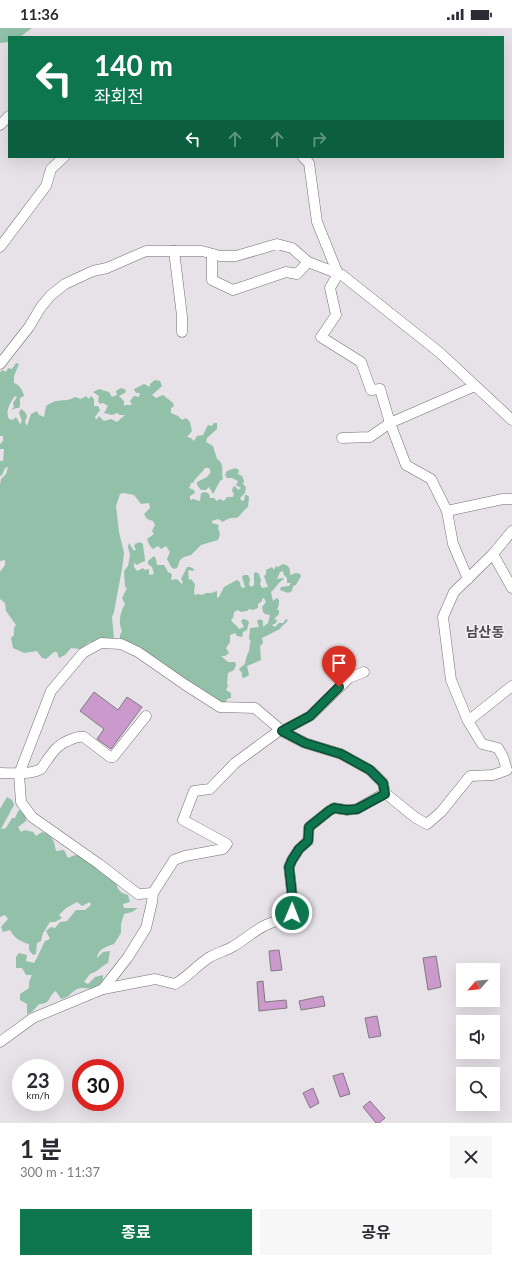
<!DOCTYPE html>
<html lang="ko">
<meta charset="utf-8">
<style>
body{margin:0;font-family:Lato,"Noto Sans KR",sans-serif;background:#f7f7f7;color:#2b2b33;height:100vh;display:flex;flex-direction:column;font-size:15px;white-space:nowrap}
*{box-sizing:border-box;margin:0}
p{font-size:13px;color:#7c7c81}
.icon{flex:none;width:22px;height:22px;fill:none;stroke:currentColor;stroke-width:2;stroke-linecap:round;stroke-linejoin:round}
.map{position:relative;height:1095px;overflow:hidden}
.panel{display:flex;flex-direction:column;background:#fff;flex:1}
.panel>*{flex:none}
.guide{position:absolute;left:8px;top:8px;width:496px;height:122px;border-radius:0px;box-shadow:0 4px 16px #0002;background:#0e764f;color:#fff;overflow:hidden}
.needle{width:26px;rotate:243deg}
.tools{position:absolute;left:456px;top:935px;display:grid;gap:8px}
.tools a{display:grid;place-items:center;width:44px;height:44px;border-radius:0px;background:#fff;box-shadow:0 4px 16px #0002;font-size:20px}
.speed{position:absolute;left:12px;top:1031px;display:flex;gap:8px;font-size:20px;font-weight:700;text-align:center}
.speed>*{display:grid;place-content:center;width:52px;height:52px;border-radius:50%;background:#fff;box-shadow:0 4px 16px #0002;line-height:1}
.speed small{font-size:10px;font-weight:400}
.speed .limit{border:6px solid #d22;background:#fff;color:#111}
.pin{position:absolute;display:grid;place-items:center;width:34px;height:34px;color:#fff;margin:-41px -17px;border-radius:50% 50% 50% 0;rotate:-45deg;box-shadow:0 0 4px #0007}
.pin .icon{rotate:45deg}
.me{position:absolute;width:44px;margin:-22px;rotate:1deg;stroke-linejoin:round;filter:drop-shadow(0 0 3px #0008)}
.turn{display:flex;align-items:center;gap:14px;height:84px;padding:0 20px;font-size:18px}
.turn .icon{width:52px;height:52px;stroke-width:2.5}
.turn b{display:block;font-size:28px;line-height:34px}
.lanes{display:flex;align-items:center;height:38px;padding:0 20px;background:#0003;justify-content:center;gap:20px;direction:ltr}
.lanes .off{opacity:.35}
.round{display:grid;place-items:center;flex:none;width:42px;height:42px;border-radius:0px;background:#f7f7f7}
.summary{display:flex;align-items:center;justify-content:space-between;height:68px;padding:0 20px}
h1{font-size:24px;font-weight:700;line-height:30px}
.action{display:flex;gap:8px;margin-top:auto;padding:8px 20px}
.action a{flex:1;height:46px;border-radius:0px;background:#0e764f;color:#fff;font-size:16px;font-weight:700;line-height:46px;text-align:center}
.action a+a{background:#f7f7f7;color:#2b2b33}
.status{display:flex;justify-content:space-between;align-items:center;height:28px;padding:0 20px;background:#fff;direction:ltr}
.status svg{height:11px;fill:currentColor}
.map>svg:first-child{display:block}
</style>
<div class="status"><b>11:36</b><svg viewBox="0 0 49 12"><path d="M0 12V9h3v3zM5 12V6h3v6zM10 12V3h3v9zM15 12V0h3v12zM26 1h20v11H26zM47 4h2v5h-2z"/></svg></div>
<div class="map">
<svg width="512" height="1095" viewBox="0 0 512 1095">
<rect width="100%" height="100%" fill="#e7e2e7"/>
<!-- green -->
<g fill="#92c0a8">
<polygon points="0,0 32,0 20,9 9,9 9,14 0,15"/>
<path d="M 16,335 L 19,336 L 14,348 L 14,355 C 19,356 23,363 24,368 L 20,370 L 20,377 L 19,380 L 16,380 L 12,382 L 14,378 L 13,375 L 17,369 L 15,368 C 10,375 5,383 9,391 L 13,392 L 16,389 L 20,396 L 22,393 L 19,385 L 21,381 L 25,384 L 27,388 L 25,394 L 27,398 L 31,386 L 37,383 L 39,387 L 44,389 L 46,378 C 49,376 52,374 56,373 C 62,372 69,373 75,369 L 81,371 L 86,368 L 89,371 L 91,368 L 94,371 L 94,378 L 98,378 L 100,382 L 95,389 L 96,392 L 99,388 L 104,393 L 111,391 L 117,394 L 125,387 L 120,387 L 117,385 L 112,387 L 104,385 L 108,378 L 103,375 L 100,376 L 98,373 L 99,368 L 93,364 L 99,361 L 109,364 L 112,369 L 117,367 L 116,363 L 121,360 L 126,362 L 125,365 L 119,368 L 124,373 L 124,378 L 126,377 L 132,377 L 130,373 L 134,368 L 139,369 L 140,365 L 136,365 L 134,361 L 144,356 L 150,359 L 150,356 L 155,352 L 160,353 L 162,358 L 152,367 L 156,370 L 163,367 L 173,375 L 174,378 L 171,380 L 171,385 L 178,388 L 182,392 L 186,390 L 190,394 L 192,403 L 187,409 L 191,410 L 194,413 L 197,408 L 203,407 L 208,397 L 212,398 L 214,395 L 217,395 L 217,401 L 207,410 L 206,414 L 213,418 L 217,431 C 225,436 221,443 223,451 L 220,453 L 213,466 L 209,459 L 206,462 L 201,462 L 197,457 L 197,454 L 207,449 L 211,444 L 209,440 L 205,440 C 201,446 195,450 193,455 L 191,455 L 189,460 L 194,462 L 195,465 L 190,468 L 190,472 L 193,471 L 200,473 L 201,465 L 206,464 L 209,466 L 210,470 L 214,470 L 217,473 L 220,471 L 224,473 L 227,469 L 233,469 L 234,466 L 232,463 L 233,459 L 235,458 L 238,462 L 241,460 L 236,457 L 238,453 L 232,450 L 227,450 L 225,447 L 227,443 L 235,440 L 239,442 L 238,446 L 242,448 L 244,453 L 243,456 L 246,459 L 245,465 L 240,470 L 241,472 L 244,473 L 245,467 L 247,467 L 249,469 L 248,479 C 243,482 241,488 236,490 C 231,489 227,491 223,494 L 218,491 L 212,493 L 212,495 L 219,497 L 218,500 L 220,506 L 218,512 L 201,517 L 191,527 L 184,529 L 180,532 L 177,540 L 174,541 L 171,539 L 167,531 L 170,524 L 166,518 L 161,521 L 158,518 L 153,521 L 150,518 L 147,511 L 154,506 L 152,503 L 155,497 L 153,493 L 147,491 L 144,486 L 150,480 L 149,475 L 141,476 L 134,467 L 124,465 L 120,466 L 116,478 L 119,504 L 124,525 L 122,541 L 114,584 L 112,589 L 114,611 L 97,615 L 90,614 L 80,621 L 71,620 L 65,627 L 59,630 L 57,624 L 54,624 L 46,631 L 42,630 L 37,623 L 24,625 L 13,620 L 11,610 L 14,607 L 14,600 L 16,597 L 6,583 L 5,575 L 0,571 L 0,544 L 5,537 L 5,532 L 0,533 L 0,457 L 1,451 L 6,446 L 8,439 L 5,440 L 2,447 L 0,448 L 0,433 L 3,433 L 4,421 L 0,421 L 0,416 L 3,413 L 3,408 L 0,408 L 0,344 L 3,342 L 6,344 L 8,340 L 12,341 Z"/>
<path d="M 140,514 L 143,516 C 143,522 145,527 145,533 L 136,537 L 134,534 L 134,539 L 137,543 L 143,540 L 145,542 L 149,541 L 149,547 L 154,546 L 152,539 L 148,536 L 148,533 L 154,528 L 156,531 L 157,537 L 164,537 L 168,544 L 172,546 L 171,552 L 177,551 L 182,556 L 183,554 L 181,551 L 187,539 L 190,539 L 194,541 L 193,543 L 189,542 L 188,544 L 189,552 L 191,551 L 195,556 L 194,564 L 195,567 L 198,566 L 202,567 L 206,565 L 211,565 L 217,563 L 217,570 L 219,569 L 224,559 L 237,552 L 240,554 L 241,559 L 244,560 L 245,559 L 242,549 L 244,547 L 248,547 L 250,551 L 249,557 L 252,559 L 254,557 L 254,545 L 256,544 L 259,546 L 261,552 L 260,556 L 262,560 L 268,559 L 264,548 L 266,546 L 266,542 L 272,539 L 274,542 L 276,538 L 278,539 L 283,536 C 290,538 290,540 290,547 L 296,545 L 300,546 L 301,548 L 296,557 L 293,558 L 292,563 L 288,565 L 280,562 L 281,559 L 289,558 L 291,555 L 287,555 L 287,550 L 284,547 L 283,543 L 280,544 L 277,551 L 283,550 L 284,551 C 278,554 276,560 271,564 L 273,573 L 277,570 L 279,572 L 279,576 L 277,582 L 279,582 L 279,586 L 274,591 L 277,592 L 276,595 L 272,597 L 275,599 L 279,595 L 283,595 L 286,591 L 288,592 C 286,596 282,597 280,601 L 262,610 L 263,615 L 260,618 L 261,632 L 247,638 L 249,647 L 244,650 L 242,649 L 242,645 L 239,641 L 245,636 C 246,630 247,627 249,623 C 250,619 249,617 251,613 L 249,611 L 250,600 L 259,599 L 257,593 L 260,591 L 263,593 L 263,599 L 268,595 L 270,587 L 265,586 L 263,584 L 262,579 L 266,574 L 264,570 L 262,571 L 262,573 L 258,576 L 258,580 L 253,582 L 249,581 L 247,583 L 241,584 L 238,582 L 234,584 L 233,590 L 231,592 C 233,596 237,597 239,601 L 244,599 L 241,593 L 243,591 L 247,592 L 249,594 L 247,602 L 243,604 L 242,609 L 237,608 L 235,605 L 230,607 L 230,614 L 226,620 L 229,625 L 225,628 L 221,628 L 228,634 L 235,634 L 236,637 L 234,642 L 228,645 L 227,655 L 228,658 L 226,662 L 231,665 L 231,670 L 227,671 L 226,674 L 222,676 L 120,612 L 120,607 L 122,603 C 118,595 120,584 125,576 L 122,570 L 127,560 L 125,559 L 124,543 L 128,538 L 130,527 L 128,519 L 129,515 L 134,523 L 136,521 L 134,519 L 135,516 Z"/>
<path d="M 7,769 L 12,772 L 14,777 L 1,801 L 6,800 L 12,790 L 15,790 L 18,783 L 22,781 L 26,788 L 26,793 L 18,799 L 21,804 L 25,802 L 33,804 L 36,808 L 42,804 C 53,807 54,813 56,823 L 64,822 L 68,830 L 75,827 L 84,828 L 116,855 C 118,863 121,865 128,867 L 130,874 L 123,876 L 124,880 L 138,880 L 132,884 L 124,886 L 121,896 L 121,905 L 114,916 C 105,919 98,921 97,930 L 103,924 L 110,923 L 108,935 C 101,938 98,944 90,946 L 84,954 L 88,956 L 95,949 L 103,947 L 103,952 C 91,968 85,955 74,963 C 68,967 70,969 61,971 L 56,963 C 48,967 52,976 39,976 L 32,984 L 27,986 L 27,976 L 20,972 L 20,966 L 29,960 L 29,954 L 32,947 L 26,947 L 22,940 L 16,940 L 16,929 L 19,925 L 27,927 L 26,933 L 34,935 C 39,927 41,920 45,913 L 50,911 L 46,903 L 51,899 L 55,900 L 60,894 L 67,893 L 76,882 L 85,882 L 91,877 L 90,874 L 82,878 L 77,874 L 66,880 L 59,887 L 62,890 L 55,894 L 50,894 L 43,905 L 41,913 L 37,915 L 36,926 L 33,927 L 29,922 L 29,916 C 21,914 14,910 10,902 L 3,904 L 1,899 L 8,891 L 5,887 L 0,889 L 0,781 Z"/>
</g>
<!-- building -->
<g fill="#cb99cc" stroke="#7f7a7f">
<polygon points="94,664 118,682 127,669 142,679 111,721 97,711 104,701 80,683"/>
<polygon points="279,922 282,942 271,943 269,923"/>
<polygon points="436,928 441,959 428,962 423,930"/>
<polygon points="263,953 265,974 286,972 287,980 259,983 257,954"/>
<polygon points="323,968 325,978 301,982 299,973"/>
<polygon points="377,988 381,1008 369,1010 365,990"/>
<polygon points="343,1045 350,1066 340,1069 333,1048"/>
<polygon points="313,1060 319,1075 310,1080 303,1065"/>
<polygon points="370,1073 385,1090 379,1095 376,1095 363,1079"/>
</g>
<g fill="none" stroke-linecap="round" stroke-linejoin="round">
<defs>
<g id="minor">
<polyline points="0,97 9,88"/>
<polyline points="303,129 309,135 317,194 338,246 330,260 336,287 321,309 361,334 371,362 380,361 390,395 406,437 431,451 447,483 453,516 468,551"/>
<polyline points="0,219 46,158 51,141 64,129"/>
<polyline points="174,223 182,288 182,304"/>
<polyline points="212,226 212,252 233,262 286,244 297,246 308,234"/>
<polyline points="0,336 29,299 41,279 51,267 65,256 93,243 107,240 146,223 202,223 220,228 236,228 277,216 292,220 308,234 342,247 439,324 512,392"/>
<polyline points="342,410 370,409 390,395 475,358"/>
<polyline points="447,483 503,471 512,471"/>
<polyline points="493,526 512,560"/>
<polyline points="468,693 512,658"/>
<path d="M 0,745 C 13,745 29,747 41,741 C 51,727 55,717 72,711 C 76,709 79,708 84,709 L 110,729 L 113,729 L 146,688"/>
<polyline points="153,865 138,866 99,836 32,789 21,774 19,746 51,663 83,625 101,615 121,616 138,624 184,656 220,679 255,680 282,703 310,688 349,650 364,644"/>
<path d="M 103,961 L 155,951 L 175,956 C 188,949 197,937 210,929 C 217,925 225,923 232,919 C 243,913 252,904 264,898 C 273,893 283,892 292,885 L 293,875 L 289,839 L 292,832 L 299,821 L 308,813 L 309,799 L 329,783 L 334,780 L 347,782 L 357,781 L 385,765"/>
<polyline points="0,1014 33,990 103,961 128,929 146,900 152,874 153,865 174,832 185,828 223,821 227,816 183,792 194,763 210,761 235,735 280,702 305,715 341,726 370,742 383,755 385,765 416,790 427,796 441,784 470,748 493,747 507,742 503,729 498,720 482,716 468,693 451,652 443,589 454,564 493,526 512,503"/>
</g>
</defs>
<!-- minor casing -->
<use href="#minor" stroke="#736f73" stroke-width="11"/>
<!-- minor -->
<use href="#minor" stroke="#fff" stroke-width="10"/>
</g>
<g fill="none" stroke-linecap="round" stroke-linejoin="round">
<defs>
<polyline id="route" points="292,885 293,875 289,839 292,832 299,821 308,813 309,799 329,783 334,780 347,782 357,781 385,766 383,755 370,742 341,726 305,715 282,703 310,688 339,659"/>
</defs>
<!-- route casing -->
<use href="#route" stroke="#094d33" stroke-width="10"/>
<!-- route -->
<use href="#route" stroke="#0e764f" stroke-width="7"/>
</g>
<g text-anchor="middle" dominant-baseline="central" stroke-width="3" stroke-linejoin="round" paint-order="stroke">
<!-- quarter labels -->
<g font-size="14" font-weight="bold" fill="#4e4a4e" stroke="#f4eff4">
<text x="485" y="603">남산동</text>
</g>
</g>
</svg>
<div class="tools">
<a><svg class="needle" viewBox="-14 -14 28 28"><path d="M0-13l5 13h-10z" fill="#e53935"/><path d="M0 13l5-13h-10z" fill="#7c7c81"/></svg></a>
<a><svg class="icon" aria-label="sound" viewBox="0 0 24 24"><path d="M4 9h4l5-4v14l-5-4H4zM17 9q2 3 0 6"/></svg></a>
<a><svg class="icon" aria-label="search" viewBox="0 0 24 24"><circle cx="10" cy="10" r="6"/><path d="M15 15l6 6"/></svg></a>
</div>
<div class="speed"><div>23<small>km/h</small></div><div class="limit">30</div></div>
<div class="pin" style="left:339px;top:659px;background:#d93025"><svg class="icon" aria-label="arrive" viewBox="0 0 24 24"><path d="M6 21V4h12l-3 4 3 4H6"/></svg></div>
<svg class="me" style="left:292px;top:885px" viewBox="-20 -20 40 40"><circle r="17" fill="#0e764f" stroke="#fff" stroke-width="3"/><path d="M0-11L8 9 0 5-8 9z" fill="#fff"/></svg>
<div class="guide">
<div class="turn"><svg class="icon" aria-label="left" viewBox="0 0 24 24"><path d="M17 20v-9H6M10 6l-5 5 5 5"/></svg><div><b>140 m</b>좌회전</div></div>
<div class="lanes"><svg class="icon" aria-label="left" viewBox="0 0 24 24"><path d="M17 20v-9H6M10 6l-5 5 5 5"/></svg><svg class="icon off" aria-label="ahead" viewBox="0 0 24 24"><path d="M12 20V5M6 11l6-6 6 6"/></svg><svg class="icon off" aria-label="ahead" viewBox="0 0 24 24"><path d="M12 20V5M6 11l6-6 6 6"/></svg><svg class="icon off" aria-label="right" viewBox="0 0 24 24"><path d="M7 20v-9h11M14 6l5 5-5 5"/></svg></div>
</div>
</div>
<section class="panel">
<div class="summary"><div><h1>1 분</h1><p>300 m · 11:37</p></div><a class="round"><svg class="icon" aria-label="close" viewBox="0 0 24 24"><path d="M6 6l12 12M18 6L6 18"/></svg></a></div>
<div class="action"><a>종료</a><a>공유</a></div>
</section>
